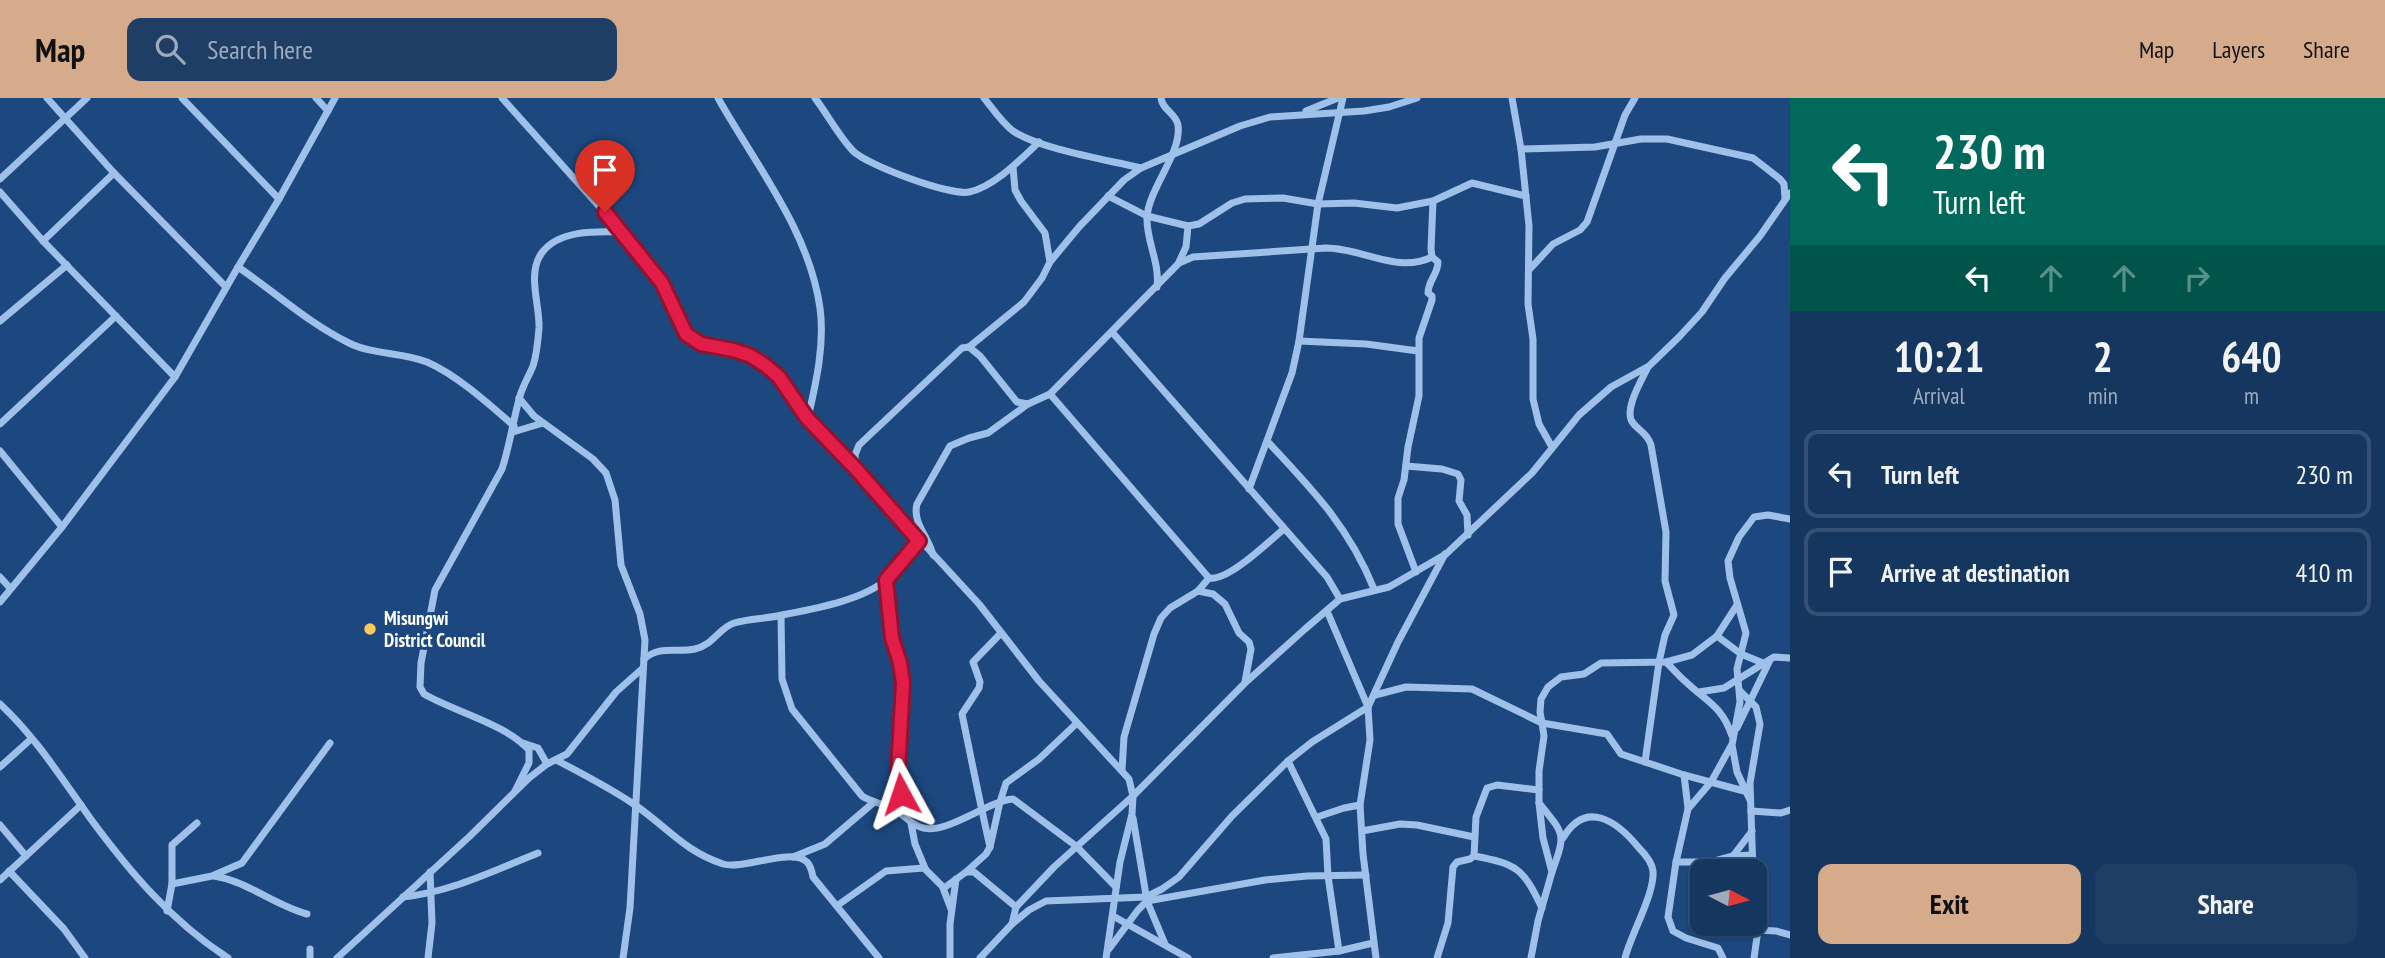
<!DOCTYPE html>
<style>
body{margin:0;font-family:"PT Sans Narrow",sans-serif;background:#1e3e65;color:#f1f3f6;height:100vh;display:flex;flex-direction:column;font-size:26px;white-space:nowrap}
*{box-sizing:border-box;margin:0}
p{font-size:23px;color:#9dabbd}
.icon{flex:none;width:38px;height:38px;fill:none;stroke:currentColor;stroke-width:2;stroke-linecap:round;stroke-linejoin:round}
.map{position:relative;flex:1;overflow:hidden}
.drawer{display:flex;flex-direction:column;background:#15365f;width:595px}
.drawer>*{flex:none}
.banner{background:#00695c;color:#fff;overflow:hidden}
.needle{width:46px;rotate:96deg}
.fabs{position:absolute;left:1690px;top:761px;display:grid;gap:14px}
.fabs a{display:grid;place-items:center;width:77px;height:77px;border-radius:14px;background:#15365f;box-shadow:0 2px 5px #0004,0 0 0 2px #345074;font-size:35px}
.pin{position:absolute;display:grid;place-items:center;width:60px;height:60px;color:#fff;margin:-72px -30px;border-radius:50% 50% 50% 0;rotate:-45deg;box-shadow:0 0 7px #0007}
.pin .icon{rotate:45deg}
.me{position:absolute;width:77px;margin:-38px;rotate:355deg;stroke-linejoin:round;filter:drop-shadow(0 0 5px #0008)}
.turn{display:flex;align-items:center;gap:24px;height:147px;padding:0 28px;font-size:32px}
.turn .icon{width:91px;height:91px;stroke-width:2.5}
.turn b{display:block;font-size:49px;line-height:60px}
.lanes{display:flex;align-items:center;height:66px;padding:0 28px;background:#0003;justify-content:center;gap:35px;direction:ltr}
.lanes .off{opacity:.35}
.eta{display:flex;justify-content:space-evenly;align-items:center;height:119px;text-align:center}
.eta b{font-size:42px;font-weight:600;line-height:49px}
.action{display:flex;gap:14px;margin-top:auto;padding:14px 28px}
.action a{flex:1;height:80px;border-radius:14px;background:#d6ab8b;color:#111;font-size:28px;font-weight:600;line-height:80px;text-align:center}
.action a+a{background:#1e3e65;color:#f1f3f6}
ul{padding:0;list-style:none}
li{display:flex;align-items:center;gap:21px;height:88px;margin:0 14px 10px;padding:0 14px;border:4px solid #345074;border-radius:14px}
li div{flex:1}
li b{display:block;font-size:26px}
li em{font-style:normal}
header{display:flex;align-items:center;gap:42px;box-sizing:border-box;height:98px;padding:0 35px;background:#d6ab8b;color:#111}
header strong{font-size:33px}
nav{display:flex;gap:38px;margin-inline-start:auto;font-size:24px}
.search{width:490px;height:63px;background:#1e3e65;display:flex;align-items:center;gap:18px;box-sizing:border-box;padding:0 24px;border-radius:14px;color:#9dabbd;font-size:26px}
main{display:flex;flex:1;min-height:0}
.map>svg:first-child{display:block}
</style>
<header>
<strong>Map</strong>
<div class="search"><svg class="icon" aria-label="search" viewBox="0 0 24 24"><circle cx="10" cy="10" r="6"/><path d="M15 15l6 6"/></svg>Search here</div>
<nav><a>Map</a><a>Layers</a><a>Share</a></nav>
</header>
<main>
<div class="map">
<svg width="1790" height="860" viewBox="0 0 1790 860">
<rect width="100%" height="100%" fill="#1c487f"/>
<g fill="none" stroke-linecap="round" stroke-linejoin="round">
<!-- minor -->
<g stroke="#9fc1e9" stroke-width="7">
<polyline points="47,0 114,75 226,189"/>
<polyline points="182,0 279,101"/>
<polyline points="316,0 328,13"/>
<polyline points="502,0 622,134 662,185 686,236 701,246 749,257 765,267 779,279 808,320 979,506 1039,583 1129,681 1133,698 1132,716 1120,764 1106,860"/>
<path d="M 718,0 C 755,66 809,132 820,210 C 825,246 816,285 808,320"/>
<path d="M 815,0 C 828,17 838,37 853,53 C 867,67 950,98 969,94 C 994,89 1022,60 1039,44"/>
<path d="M 984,0 C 993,11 1002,25 1013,33 C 1040,51 1108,62 1141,70"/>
<polyline points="1512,0 1521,51 1529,128 1528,206 1533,241 1533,301 1539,326 1552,349"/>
<polyline points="1306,13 1338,0"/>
<polyline points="1521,51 1595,49 1641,41 1667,41 1753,60 1780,81 1784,86 1785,100"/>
<polyline points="1013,69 1015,92 1021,103 1045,135 1050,164"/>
<polyline points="0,81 87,0"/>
<polyline points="0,94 43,143 175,279"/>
<polyline points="1108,98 1147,118 1188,128 1199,126 1232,105 1245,101 1283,100 1318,106 1354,105 1397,110 1433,103 1472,85 1526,98"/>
<polyline points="43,143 114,75"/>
<polyline points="1179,164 1186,149 1188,128"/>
<path d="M 238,169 C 275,194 308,225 349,245 C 373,257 402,254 427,264 C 457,277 490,307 514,328"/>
<polyline points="1529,172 1553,146 1580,132 1587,124 1625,17 1635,0"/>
<path d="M 1157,189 C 1160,164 1146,143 1147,119 C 1149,90 1182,55 1178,27 C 1176,15 1162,12 1161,0"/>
<polyline points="0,223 67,167"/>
<polyline points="1112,234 1327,479 1340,501"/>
<polyline points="1299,243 1366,246 1418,253"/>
<polyline points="969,249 1024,204 1042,180 1050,164 1079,129 1124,82 1141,70 1240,28 1270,19 1364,13 1389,9 1417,0"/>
<path d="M 1050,296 L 1209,480 C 1228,484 1269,443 1284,431"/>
<polyline points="519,300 534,318 593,361 606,375 615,402 621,467 640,516 645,542 630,810 623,860"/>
<polyline points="0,326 116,218"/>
<polyline points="513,334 543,325"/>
<path d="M 1268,344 C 1313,392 1349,429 1374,491"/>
<polyline points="0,353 62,429"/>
<polyline points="1406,368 1442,371 1458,376 1461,382 1459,403 1467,417 1468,437"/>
<path d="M 856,371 L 855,357 L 859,347 L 962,250 L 969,249 L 980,258 L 1017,304 L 1028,306 L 1050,296 L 1179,165 L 1193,159 L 1326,150 C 1363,150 1397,176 1432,159"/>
<polyline points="1249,391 1292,275 1299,243 1318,106 1343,0"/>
<path d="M 933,457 C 929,439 912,425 917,406 L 950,348 L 969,340 L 988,335 L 1028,306"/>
<path d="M 1416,474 L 1398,426 L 1398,400 L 1404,382 L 1408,349 L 1419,298 L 1419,240 L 1432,202 L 1432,198 L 1428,195 C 1428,183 1438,176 1438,164 L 1432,159 L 1431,151 L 1433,103"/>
<polyline points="0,479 10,490"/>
<polyline points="886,482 892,540 900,565 903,585 898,674 904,718"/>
<polyline points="1198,493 1213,496 1225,506 1239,535 1249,544 1251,551 1245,584"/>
<polyline points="0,504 62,429 175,279 238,169 279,101 335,0"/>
<polyline points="1737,507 1717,538 1692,557 1666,564 1601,565 1584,576 1561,579 1548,589 1541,601 1540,614 1542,625 1607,636 1621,656 1684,677 1744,693"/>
<polyline points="1327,513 1368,609 1370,642 1360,707 1363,756 1376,860"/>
<path d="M 781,518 L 782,581 L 792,611 L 862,698 C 873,705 886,706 897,713 C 905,718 911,726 920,729 C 945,739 986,703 1013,701 L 1076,748 L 1116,789"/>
<polyline points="1717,538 1741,556 1763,565"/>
<path d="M 644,561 C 660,547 677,555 695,551 C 713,547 719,530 734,525 C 750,520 767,521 782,517 C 813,511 865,502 888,480 C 900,469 910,456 919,443"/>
<path d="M 1666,564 C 1673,571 1679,578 1686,584 C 1707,604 1722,608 1732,638"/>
<polyline points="1740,593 1756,609 1760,626 1750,685 1753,774"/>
<polyline points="1699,594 1724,590 1774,559 1790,560"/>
<polyline points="1375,597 1406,589 1472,591 1542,625 1544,638 1539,673 1539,705 1543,740 1552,774 1538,823 1531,860"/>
<path d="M 0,606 C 35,638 62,681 90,720 C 129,773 172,824 228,860"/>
<polyline points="1737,630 1770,562"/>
<polyline points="523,645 538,650 547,666"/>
<path d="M 556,662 C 583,676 610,690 635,707 C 667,729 684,753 723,766 C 744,772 791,749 807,764 C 811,768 812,774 813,779 L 879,860"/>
<polyline points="1288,663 1326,741 1328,778 1339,853"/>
<path d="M 1645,664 L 1659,564 L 1665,537 L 1674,517 L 1665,483 L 1666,434 L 1651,347 C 1647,335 1640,334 1633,325 C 1623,313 1641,283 1647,271"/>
<polyline points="0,669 31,641"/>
<polyline points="1122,672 1124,639 1154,536 1161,520 1170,510 1198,493 1209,480"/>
<polyline points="1684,677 1688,710"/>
<path d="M 515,693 L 529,665 L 529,652 C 506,626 455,614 424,596 L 420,589 L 421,565 L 435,492 L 502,371 C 510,347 513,322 520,298 C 523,287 529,278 533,268 C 537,256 538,243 539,230 C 540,207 527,177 541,156 C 557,132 596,133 622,134"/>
<polyline points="1750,702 1737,674 1732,647 1740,604 1737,571 1746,535 1730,480 1728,463 1739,439 1754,419 1768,417 1790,421"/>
<path d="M 1539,705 C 1565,737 1566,735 1552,774"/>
<polyline points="1751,713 1781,715 1790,712"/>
<polyline points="1317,719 1344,710 1360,707"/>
<polyline points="1133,720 1147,803 1165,846"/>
<polyline points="911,725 915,746 925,770"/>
<polyline points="0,727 26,758"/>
<polyline points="1362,733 1400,726 1417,727 1474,739"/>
<path d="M 1563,740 C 1586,701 1617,723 1639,750 C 1645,756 1652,765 1653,773 C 1655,795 1631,836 1625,860"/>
<path d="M 990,749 C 980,705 971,660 962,616 L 979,590 L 980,584 L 973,564 L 1001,535"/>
<path d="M 1474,758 C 1517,766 1523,770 1542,810"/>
<polyline points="1733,758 1752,733"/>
<polyline points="793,759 825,746 873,705"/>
<polyline points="1676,764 1711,764 1733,758 1752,757"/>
<polyline points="9,773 64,831 85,860"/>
<polyline points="966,774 986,756 990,749 1000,704 1006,685 1039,661 1077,625"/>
<path d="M 214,778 C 247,783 274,807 307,816"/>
<polyline points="0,782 81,707"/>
<polyline points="172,786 212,778 242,765 330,645"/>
<polyline points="943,790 951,811"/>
<path d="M 403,799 C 451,794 493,773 538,755"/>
<polyline points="838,807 886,773 924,770 944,790 966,774 974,774 1016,809"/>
<polyline points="167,813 172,786 172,747 197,725"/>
<polyline points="1113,818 1188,860"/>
<polyline points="1012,826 1029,812 1046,803 1146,799 1162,791 1179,779 1232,718 1288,663 1312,644 1368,609 1398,544 1445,456"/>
<polyline points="1758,832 1776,833 1790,837"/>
<polyline points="310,851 310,860"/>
<polyline points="1109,851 1138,812 1147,803 1265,782 1307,778 1366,777"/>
<polyline points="337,860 470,738 529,680 547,666 567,656 616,594 643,570"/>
<polyline points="428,860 432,825 430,774"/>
<polyline points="950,860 950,826 956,781"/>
<polyline points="980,860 1012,826 1016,809 1054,769 1133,698 1245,585 1305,531 1340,501 1389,489 1446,456 1532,375 1579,317 1611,289 1649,268 1679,239 1702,214 1725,180 1760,138 1790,95"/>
<polyline points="1273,860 1339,853 1373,845"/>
<polyline points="1437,860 1448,825 1453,769 1457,764 1470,761 1474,758 1476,719 1487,690 1497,687 1539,692"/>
<polyline points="1723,860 1718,850 1686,840 1673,833 1668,819 1676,764 1688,711 1711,684 1731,648"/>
<polyline points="1754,860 1758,832 1755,790"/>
</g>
</g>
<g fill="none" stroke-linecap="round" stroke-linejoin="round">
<defs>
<polyline id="route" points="605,114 662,185 686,236 701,246 733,252 749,257 765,267 779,279 807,320 856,371 919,443 886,482 892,540 900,565 903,585 898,674 901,696"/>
</defs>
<!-- route casing -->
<use href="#route" stroke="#92132f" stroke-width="18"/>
<!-- route -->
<use href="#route" stroke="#e11d48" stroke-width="12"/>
</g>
<!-- markers -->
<circle fill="#f9ca5d" stroke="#1c487f" stroke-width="2.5" cx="370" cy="531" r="7"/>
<g text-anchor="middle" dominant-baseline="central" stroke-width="6" stroke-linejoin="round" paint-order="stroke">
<!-- poi labels -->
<g font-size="19" font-weight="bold" fill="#fff" stroke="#1c487f" text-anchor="start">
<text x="384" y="520">Misungwi<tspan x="384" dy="22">District Council</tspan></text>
</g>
</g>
</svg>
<div class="fabs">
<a><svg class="needle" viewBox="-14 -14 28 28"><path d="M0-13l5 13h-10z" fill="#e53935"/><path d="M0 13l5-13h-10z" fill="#9dabbd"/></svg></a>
</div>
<div class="pin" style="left:605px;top:114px;background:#d93025"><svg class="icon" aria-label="arrive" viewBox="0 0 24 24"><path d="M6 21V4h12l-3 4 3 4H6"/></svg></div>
<svg class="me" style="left:901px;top:696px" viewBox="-20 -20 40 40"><path d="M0-17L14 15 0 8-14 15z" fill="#e11d48" stroke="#fff" stroke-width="4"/></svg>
</div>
<section class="drawer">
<div class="banner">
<div class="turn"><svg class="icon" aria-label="left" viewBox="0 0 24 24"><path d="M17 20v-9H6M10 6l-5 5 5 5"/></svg><div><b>230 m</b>Turn left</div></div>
<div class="lanes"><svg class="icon" aria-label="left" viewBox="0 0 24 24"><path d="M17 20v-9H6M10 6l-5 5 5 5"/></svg><svg class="icon off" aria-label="ahead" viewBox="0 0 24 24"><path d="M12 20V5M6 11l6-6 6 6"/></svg><svg class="icon off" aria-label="ahead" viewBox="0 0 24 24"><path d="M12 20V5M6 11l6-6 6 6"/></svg><svg class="icon off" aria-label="right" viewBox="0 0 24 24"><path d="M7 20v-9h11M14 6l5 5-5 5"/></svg></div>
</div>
<div class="eta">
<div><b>10:21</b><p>Arrival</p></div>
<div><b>2</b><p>min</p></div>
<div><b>640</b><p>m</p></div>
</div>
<ul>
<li><svg class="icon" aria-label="left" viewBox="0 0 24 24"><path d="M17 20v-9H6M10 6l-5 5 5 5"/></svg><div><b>Turn left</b></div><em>230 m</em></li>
<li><svg class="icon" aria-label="arrive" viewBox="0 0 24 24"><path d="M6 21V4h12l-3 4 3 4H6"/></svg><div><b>Arrive at destination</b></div><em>410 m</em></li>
</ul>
<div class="action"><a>Exit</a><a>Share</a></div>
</section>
</main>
